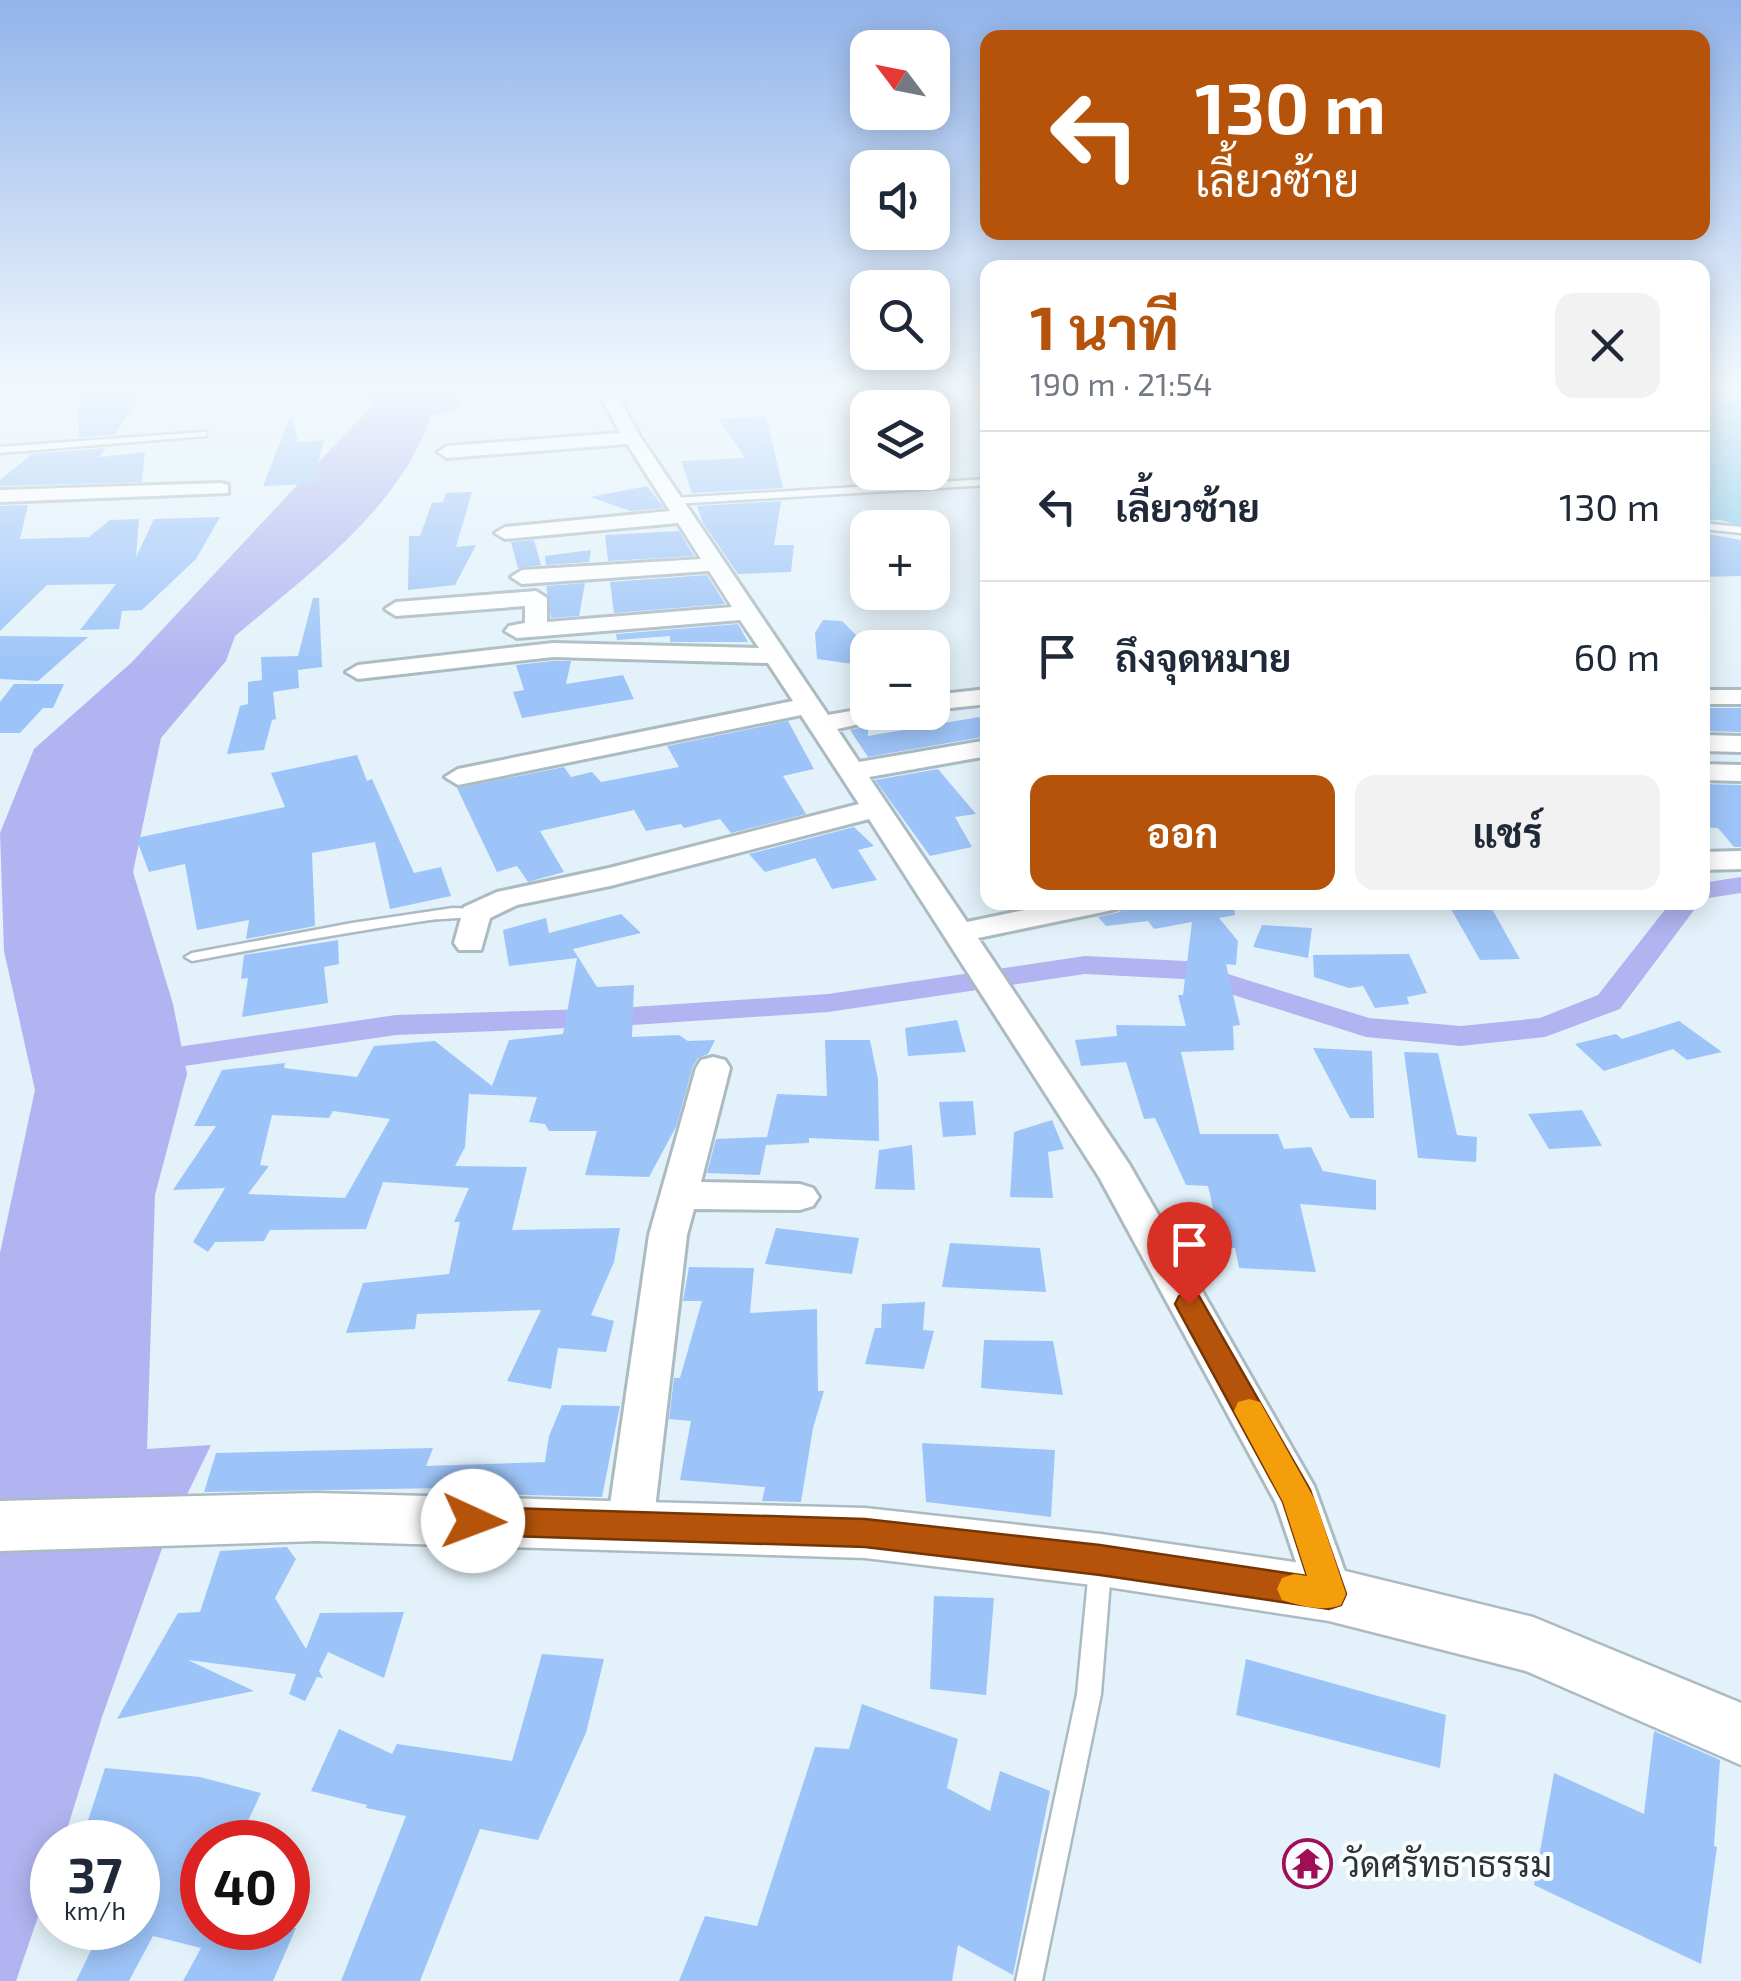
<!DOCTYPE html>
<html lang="th">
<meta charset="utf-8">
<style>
body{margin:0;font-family:"Exo 2",Sarabun,sans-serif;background:#f2f2f3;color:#1f2937;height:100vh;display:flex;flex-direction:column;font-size:38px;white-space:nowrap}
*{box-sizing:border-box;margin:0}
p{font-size:32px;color:#747a83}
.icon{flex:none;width:55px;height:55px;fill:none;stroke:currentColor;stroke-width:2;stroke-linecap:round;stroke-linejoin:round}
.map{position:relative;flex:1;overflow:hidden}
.panel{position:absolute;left:980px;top:260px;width:730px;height:650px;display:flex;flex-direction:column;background:#fff;border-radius:20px;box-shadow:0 5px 25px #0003}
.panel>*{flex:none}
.hud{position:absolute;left:980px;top:30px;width:730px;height:210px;border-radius:20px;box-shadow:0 5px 25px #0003;background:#b45309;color:#fff;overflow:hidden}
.needle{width:65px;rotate:302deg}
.fabs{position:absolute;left:850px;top:30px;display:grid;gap:20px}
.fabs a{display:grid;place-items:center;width:100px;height:100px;border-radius:20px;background:#fff;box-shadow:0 5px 25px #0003;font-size:50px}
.speed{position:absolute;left:30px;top:1820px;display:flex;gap:20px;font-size:50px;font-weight:700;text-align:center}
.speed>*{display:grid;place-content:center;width:130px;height:130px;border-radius:50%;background:#fff;box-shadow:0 5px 25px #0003;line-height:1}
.speed small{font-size:25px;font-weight:400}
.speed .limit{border:15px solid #d22;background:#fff;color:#111}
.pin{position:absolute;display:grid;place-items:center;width:85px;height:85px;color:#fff;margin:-102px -42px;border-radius:50% 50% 50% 0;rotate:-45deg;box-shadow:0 0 10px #0007}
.pin .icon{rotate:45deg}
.me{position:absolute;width:110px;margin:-55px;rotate:92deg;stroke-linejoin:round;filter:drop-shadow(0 0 8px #0008)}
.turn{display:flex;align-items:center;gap:35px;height:210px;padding:0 50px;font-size:45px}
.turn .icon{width:130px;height:130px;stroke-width:2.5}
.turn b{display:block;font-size:70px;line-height:85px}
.round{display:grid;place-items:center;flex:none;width:105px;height:105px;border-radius:20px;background:#f2f2f3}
.overview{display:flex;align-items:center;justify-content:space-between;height:170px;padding:0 50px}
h1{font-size:60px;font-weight:700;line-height:75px;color:#b45309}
.action{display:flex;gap:20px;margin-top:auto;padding:20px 50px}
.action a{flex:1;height:115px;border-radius:20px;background:#b45309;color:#fff;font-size:40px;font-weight:700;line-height:115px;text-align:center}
.action a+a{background:#f2f2f3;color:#1f2937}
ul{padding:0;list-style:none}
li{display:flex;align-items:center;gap:30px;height:150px;padding:0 50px;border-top:2px solid #e0e1e3}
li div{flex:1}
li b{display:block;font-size:38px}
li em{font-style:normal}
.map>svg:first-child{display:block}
</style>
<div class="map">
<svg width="1741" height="1981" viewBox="0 0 1741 1981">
<rect width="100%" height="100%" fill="#e3f2fa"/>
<!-- forest -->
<polygon fill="#82c8e9" points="1703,390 1741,390 1741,526 1720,520 1703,521"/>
<!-- water -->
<path fill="#b1b4f0" d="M 366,390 L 451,390 L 461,397 L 459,408 L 431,416 C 400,509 307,575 235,636 L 226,661 L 161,738 L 133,872 L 173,1004 L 187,1074 L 155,1195 L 147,1449 L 211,1445 L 165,1540 L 102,1717 L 63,1842 L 52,1842 L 52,1876 L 16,1981 L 0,1981 L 0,1253 L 35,1090 L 4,951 L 0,833 L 34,749 L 131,663 L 373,404 Z"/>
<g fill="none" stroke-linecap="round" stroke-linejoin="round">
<!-- canal -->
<g fill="#b1b4f0" fill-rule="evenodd">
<polygon points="1741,877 1741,893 1702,899 1702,883"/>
<polygon points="1671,902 1700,902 1620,1009 1545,1037 1461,1046 1366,1037 1183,979 1085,974 828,1012 618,1026 396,1035 143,1072 132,1069 127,1062 132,1055 143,1052 396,1015 618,1008 828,994 1085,956 1186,961 1369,1018 1461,1026 1540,1018 1598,995"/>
</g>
</g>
<!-- building -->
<g fill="#9dc4f8" fill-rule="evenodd">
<polygon points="79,390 145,390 114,435 79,437"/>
<polygon points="291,415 298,442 324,440 313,484 263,486"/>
<polygon points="766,416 783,488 692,493 681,461 745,458 719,419"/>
<polygon points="106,448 99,457 145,452 142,482 0,486 0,480 32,454"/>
<polygon points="647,486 664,508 630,511 591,497"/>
<polygon points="472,492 456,547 476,545 455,585 408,590 409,536 420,536 432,503 443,502 446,493"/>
<polygon points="781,501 774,545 794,545 791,572 738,574 703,523 697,506"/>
<polygon points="28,505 20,539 89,537 110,520 139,519 136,557 154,519 220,517 196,559 142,610 122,611 119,629 80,630 116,584 47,585 0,631 0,506"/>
<polygon points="679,531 694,556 608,561 605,535"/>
<polygon points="1702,533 1741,540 1741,576 1702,577"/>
<polygon points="534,540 541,565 518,568 511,542"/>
<polygon points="591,550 589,562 546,565 545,556"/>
<polygon points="707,575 725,604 614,613 610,582"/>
<polygon points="585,583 579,616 551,618 546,586"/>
<polygon points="313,598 319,598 322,667 298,670 299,688 273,692 276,719 272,720 264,750 227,754 240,706 248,704 248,682 262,680 261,657 298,656"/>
<polygon points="823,620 842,621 868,647 868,666 817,659 815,633"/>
<polygon points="738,624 748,642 670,642 670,636 617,640 616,634"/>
<polygon points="0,636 88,637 38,681 0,679"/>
<polygon points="553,661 571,661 566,684 623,675 634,699 522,718 513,692 524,690 516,665"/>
<polygon points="14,684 64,684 53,708 43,708 20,733 0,733 0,702"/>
<polygon points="1702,708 1741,708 1741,732 1702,731"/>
<polygon points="979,717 988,725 988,736 868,757 850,730 868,726 868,736"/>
<polygon points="788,721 814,769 783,776 806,814 731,833 720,819 684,828 681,824 646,831 634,810 540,831 564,872 528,882 517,866 497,872 457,788 564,767 571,777 592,772 601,782 679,767 667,746"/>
<polygon points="357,755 367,781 372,779 414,873 441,867 451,896 390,909 375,842 312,853 315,926 246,939 249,920 197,930 185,864 149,872 136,838 285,807 271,773"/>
<polygon points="938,769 976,814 955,817 972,847 930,856 875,780"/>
<polygon points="1702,784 1741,785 1741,847 1734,847 1718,828 1702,827"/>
<polygon points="854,827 874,846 858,850 877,880 832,889 815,858 765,872 749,854"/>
<polygon points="1126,902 1234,902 1235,915 1219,918 1238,941 1236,965 1226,964 1240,1025 1233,1026 1234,1050 1181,1052 1200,1134 1278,1134 1284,1149 1311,1147 1323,1171 1376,1180 1376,1210 1300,1204 1316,1272 1239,1268 1235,1248 1222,1248 1208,1186 1186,1185 1155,1118 1144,1119 1126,1062 1081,1066 1075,1040 1117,1036 1116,1025 1186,1026 1178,995 1183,995 1192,922 1154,929 1148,921 1106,926 1098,917 1120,912"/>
<polygon points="1447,902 1488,902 1520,959 1480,960"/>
<path d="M 621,914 L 641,933 L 573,949 L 597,987 L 634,985 L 632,1037 L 679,1035 L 688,1041 L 715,1040 L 708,1054 L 698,1058 L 693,1066 L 676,1127 L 649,1177 L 585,1175 L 597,1131 L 549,1131 L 545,1124 L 529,1122 L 537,1097 L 469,1094 L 465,1147 L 455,1166 L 527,1167 L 512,1230 L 620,1228 L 614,1262 L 591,1315 L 614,1321 L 606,1352 L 558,1348 L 551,1389 L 507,1381 L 541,1310 L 417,1314 L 415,1329 L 346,1333 L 363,1283 L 449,1274 L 460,1222 L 454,1222 L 469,1188 L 383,1182 L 366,1229 L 270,1230 L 264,1241 L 215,1242 L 208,1252 L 193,1242 L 225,1188 L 173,1190 L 216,1126 L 194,1126 L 222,1070 L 285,1063 L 284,1068 L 357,1077 L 374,1046 L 435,1041 L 492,1086 L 509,1040 L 563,1034 L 577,958 L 509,966 L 503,930 L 546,918 L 549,933 ZM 333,1111 L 390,1119 L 345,1198 L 248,1194 L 269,1166 L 260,1165 L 272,1115 L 329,1118 Z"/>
<polygon points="1262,925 1312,928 1308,958 1253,947"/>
<polygon points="338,940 339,964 324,967 328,1003 242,1017 248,978 241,979 244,955"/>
<polygon points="1409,954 1427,993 1407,997 1409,1004 1375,1008 1363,986 1349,988 1314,977 1313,955"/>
<polygon points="957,1020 966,1052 908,1056 905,1028"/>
<polygon points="1679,1021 1722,1052 1687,1060 1673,1049 1604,1071 1575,1044 1616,1034 1622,1039"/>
<polygon points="825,1040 870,1040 878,1079 879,1141 809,1138 809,1143 766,1145 760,1175 707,1173 716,1139 767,1137 777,1094 827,1096"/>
<polygon points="1313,1048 1372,1051 1374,1118 1350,1118"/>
<polygon points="1404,1052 1438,1053 1457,1135 1477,1137 1476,1162 1418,1158"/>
<polygon points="973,1101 976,1135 943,1137 939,1102"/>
<polygon points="1582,1110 1602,1146 1549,1149 1528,1114"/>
<polygon points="1052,1120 1064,1149 1048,1152 1053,1198 1010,1197 1014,1132"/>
<polygon points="912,1145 915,1190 875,1189 879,1150"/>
<polygon points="776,1228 859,1238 852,1274 765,1264"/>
<polygon points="950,1243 1040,1248 1046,1292 942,1287"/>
<polygon points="689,1267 754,1268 750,1313 817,1309 818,1391 824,1391 813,1428 801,1502 762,1501 765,1487 680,1480 691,1421 669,1419 674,1378 680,1378 702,1301 683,1301"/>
<polygon points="925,1302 923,1330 934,1331 924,1369 865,1364 875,1328 881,1328 882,1304"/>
<polygon points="984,1340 1053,1341 1063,1395 981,1388"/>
<polygon points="562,1405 620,1406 602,1497 444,1493 445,1488 204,1492 216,1453 433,1448 426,1466 545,1462 549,1436"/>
<polygon points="922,1443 1055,1450 1051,1517 926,1502"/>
<polygon points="287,1547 296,1559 275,1598 306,1649 320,1613 404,1612 384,1678 328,1652 319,1671 323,1678 317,1677 305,1701 289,1694 296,1674 188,1660 254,1691 117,1719 178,1613 200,1612 220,1551"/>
<polygon points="934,1596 994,1598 986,1695 930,1689"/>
<polygon points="542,1654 604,1659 586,1733 538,1840 480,1829 420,1981 341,1981 406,1816 366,1808 367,1805 311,1791 339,1729 392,1754 397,1744 512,1761"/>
<polygon points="1246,1659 1446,1715 1440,1768 1236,1715"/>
<polygon points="862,1704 958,1739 947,1788 990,1811 1000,1771 1050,1791 1013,1975 958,1945 952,1981 679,1981 705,1916 757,1926 815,1747 849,1749"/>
<polygon points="1654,1731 1720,1760 1714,1846 1717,1847 1701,1964 1534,1885 1554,1773 1644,1814"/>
<polygon points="105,1768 200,1777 261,1793 238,1842 202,1842 202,1928 296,1928 273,1981 183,1981 201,1948 153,1936 129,1981 76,1981 102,1928 138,1928 138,1842 81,1842"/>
</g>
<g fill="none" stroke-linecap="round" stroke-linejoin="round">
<defs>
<g id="service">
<polygon points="203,432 206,432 206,436 0,453 0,447"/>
<polygon points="988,479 988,485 674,504 669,501 674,498"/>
<polygon points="1702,523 1741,527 1741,533 1702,529"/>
<path d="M 453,908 L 475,909 L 482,913 C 473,919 443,918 430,920 C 350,932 271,946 192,961 L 185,957 L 192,953 L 352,923 Z"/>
<polygon points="1100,1559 1108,1562 1111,1569 1101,1694 1042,1981 1016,1981 1077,1694 1089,1569 1092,1562"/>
</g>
<g id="minor">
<polygon points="597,390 614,390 641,438 828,715 868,708 868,712 895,712 892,717 837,729 859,762 988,740 988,756 869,777 967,922 1062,902 1123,902 1119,908 1108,911 978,938 1129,1164 1314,1486 1353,1594 1346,1609 1329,1616 1312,1609 1276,1503 1099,1177 869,819 610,886 517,905 490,918 481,950 459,950 454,943 464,907 497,892 609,868 859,804 801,715 458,785 445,777 458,769 793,701 768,663 553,657 358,679 346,672 358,665 553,643 759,648 740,620 517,638 505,631 509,626 525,623 525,606 396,616 385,609 396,602 536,591 547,598 547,622 732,607 709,571 522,584 511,577 522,570 701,559 678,523 505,539 495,533 505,527 670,511 627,444 447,458 438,452 447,446 620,433"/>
<polygon points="221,483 228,485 228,493 0,502 0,490"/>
<polygon points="988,689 988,704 932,710 932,695"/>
<rect x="1702" y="690" width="39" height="14"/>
<polygon points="1702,735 1741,736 1741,752 1702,751"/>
<polygon points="1702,764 1741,765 1741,781 1702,780"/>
<polygon points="1741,851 1741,869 1702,870 1702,852"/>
<polygon points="713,1057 725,1060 730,1068 701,1182 800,1184 813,1188 819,1197 813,1206 800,1210 694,1209 687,1235 653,1526 646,1540 630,1546 614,1540 607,1526 649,1235 696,1068 701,1060"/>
</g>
<polygon id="tertiary" points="317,1493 865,1508 1101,1534 1329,1567 1533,1617 1741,1703 1741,1765 1526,1671 1329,1621 1101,1586 865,1558 317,1541 0,1551 0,1501"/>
</defs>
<!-- service casing -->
<use href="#service" stroke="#acbbc2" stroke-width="5"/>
<!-- minor casing -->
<use href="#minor" stroke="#acbbc2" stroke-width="6"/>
<!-- tertiary casing -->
<use href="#tertiary" stroke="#acbbc2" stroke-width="5"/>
<!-- service -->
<use href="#service" fill="#fff" fill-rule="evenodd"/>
<!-- minor -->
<use href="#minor" fill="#fff" fill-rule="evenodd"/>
<!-- tertiary -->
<use href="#tertiary" fill="#fff" fill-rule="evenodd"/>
</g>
<!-- sky -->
<linearGradient id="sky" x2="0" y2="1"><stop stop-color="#92b4eb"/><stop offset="0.58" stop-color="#f2f9fd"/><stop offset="1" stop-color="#f2f9fd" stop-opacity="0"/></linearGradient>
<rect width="1741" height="668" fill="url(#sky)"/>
<!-- route -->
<polygon fill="#b45309" stroke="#753606" stroke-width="2.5" points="1189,1293 1199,1296 1310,1490 1346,1594 1341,1605 1329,1609 1100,1575 865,1547 473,1535 462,1531 457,1521 462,1511 473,1507 865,1519 1100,1545 1307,1576 1283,1502 1175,1304 1179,1296"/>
<!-- slow -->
<path fill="#f59e0b" d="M 1249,1399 L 1260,1402 L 1315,1500 L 1346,1594 L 1341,1605 C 1323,1612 1300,1606 1282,1600 L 1277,1589 L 1282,1578 L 1294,1574 L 1307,1576 L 1283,1502 L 1234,1411 L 1238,1402 Z"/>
<!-- icons -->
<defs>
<symbol id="temple-ring" viewBox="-11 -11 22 22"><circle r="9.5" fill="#fafdff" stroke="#a00f56" stroke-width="1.5"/><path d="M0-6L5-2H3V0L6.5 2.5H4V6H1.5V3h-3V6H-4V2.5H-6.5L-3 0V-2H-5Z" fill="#a00f56"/></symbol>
</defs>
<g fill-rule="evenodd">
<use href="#temple-ring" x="1280" y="1836" width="55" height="55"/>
</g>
<g text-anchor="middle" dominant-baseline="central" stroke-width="8" stroke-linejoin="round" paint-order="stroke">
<!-- near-poi labels -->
<g font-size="35" fill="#2d3235" stroke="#fafdff" text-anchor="start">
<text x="1342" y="1863">วัดศรัทธาธรรม</text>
</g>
</g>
</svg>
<div class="fabs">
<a><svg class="needle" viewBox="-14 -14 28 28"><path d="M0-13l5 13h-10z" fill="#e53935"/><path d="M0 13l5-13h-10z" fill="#747a83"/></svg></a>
<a><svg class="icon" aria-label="sound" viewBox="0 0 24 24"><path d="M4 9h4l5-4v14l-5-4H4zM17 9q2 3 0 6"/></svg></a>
<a><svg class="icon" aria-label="search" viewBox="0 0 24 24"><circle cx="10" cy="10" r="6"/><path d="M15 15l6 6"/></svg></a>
<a><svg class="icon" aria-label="layers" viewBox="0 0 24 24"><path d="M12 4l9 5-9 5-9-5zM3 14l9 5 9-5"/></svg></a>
<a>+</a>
<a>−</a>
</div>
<div class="speed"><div>37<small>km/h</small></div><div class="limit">40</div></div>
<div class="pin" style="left:1189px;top:1304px;background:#d93025"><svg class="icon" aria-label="arrive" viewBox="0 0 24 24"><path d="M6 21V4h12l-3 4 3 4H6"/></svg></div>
<svg class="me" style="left:473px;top:1521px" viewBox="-20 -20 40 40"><circle r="19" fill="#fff"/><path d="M0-13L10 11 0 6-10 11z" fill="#b45309"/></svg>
<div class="hud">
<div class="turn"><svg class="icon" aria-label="left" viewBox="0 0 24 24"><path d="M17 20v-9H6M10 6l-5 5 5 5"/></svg><div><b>130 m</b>เลี้ยวซ้าย</div></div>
</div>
<section class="panel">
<div class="overview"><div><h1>1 นาที</h1><p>190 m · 21:54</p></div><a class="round"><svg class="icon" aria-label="close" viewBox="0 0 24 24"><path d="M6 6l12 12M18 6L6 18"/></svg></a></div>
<ul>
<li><svg class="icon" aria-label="left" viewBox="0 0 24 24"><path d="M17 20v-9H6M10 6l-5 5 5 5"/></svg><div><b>เลี้ยวซ้าย</b></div><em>130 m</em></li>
<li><svg class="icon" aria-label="arrive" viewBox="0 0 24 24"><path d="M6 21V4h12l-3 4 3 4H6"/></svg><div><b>ถึงจุดหมาย</b></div><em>60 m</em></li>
</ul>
<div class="action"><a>ออก</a><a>แชร์</a></div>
</section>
</div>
